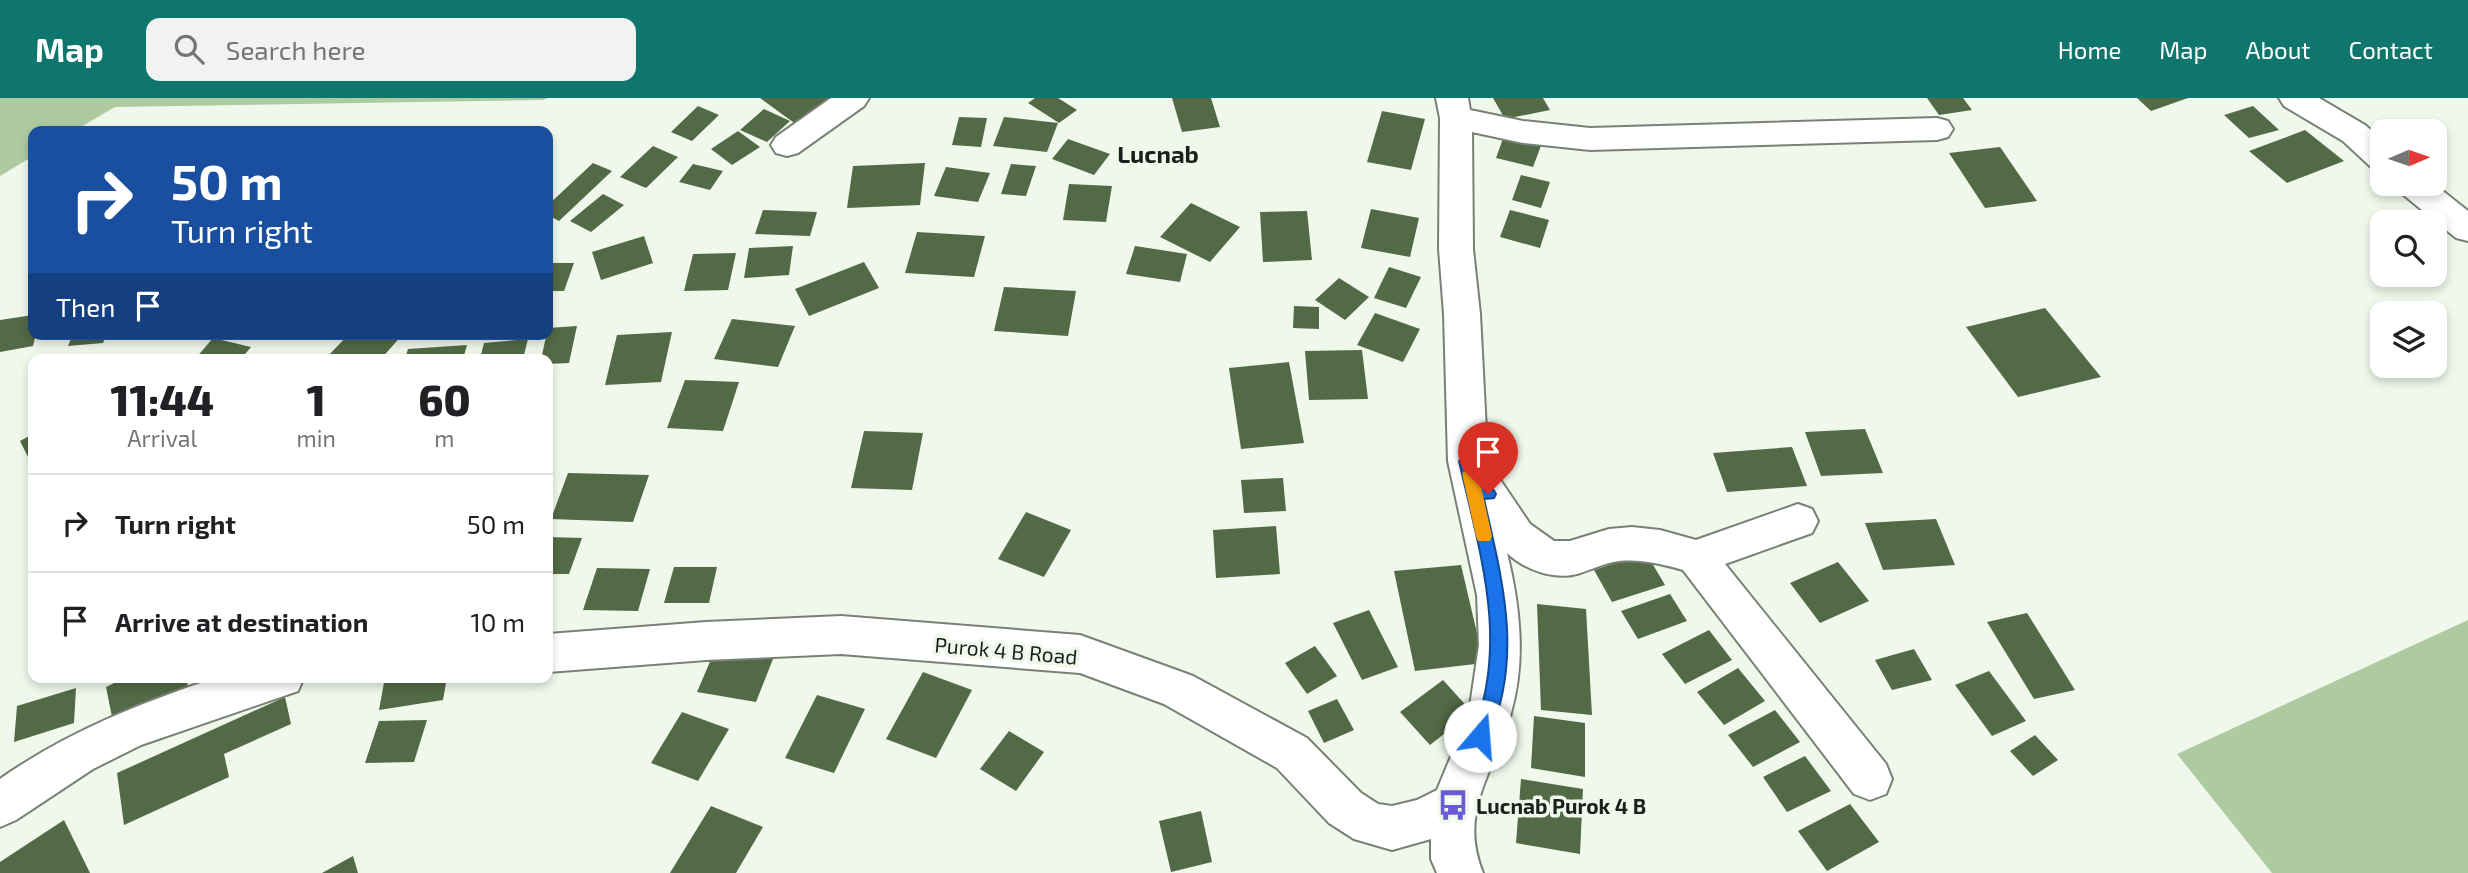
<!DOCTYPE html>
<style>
body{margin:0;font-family:"Exo 2",sans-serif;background:#f2f2f2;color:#202124;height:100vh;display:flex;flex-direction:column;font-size:26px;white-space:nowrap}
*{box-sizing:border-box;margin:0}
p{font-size:23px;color:#757577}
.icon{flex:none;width:38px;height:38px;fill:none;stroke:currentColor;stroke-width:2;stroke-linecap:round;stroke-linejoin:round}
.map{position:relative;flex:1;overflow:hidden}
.panel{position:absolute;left:28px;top:256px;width:525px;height:329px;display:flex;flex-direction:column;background:#fff;border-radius:14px;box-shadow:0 4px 10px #0003}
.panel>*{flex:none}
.hud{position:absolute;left:28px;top:28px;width:525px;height:214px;border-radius:14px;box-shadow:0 4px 10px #0003;background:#1a4fa0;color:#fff;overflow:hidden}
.needle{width:46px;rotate:88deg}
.tools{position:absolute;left:2370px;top:21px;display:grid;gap:14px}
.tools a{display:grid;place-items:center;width:77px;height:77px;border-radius:14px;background:#fff;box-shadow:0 4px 10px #0003;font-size:35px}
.pin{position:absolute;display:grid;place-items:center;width:60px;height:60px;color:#fff;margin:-72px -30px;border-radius:50% 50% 50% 0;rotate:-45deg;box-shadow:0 0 7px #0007}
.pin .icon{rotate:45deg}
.me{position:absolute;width:77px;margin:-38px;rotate:18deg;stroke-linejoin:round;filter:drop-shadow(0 0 5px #0008)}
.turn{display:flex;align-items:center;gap:24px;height:147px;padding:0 28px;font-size:32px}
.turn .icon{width:91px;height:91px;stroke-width:2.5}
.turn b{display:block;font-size:49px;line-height:60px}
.then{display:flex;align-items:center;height:66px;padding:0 28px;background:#0003;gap:14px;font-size:26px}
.eta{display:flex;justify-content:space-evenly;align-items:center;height:119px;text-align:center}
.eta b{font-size:42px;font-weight:800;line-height:49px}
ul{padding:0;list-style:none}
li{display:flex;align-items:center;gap:21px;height:98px;padding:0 28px;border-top:2px solid #e0e0e0}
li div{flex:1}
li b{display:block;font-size:26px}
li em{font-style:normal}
header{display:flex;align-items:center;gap:42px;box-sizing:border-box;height:98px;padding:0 35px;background:#0f766e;color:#fff}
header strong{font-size:33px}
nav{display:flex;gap:38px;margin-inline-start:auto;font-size:24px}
.search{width:490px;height:63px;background:#f2f2f2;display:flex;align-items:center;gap:18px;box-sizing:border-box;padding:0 24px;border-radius:14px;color:#757577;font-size:26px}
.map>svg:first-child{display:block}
</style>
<header>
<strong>Map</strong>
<div class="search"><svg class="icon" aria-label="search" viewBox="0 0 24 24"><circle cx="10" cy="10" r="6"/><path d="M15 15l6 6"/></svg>Search here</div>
<nav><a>Home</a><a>Map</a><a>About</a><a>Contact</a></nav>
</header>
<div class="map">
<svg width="2468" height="775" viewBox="0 0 2468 775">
<rect width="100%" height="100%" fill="#f0f8ec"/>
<!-- forest -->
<g fill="#aecaa1">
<polygon points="0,0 548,0 543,2 115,9 74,33 33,33 33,58 0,78"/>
<polygon points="2468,522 2468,775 2272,775 2177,656"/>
</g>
<!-- building -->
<g fill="#526a45">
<polygon points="760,0 838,0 797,27"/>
<polygon points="1035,0 1058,0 1077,12 1059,25 1028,5"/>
<polygon points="1172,0 1211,0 1220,29 1182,34"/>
<polygon points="1493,0 1543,0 1550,12 1505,21"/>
<polygon points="1927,0 1963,0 1972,12 1939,17"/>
<polygon points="2137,0 2188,0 2151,13"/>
<polygon points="698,8 719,17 692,43 671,34"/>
<polygon points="2253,8 2279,32 2249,40 2224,17"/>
<polygon points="764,11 790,23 767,44 740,32"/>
<polygon points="1382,13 1425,21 1411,72 1367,64"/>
<polygon points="959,19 987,20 981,49 952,47"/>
<polygon points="1004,19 1058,25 1047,54 993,48"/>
<polygon points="2305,32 2344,63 2287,85 2249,53"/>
<polygon points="738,33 760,49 732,67 711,51"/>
<polygon points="1505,35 1542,45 1533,69 1496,60"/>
<polygon points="1068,41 1110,56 1094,77 1052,61"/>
<polygon points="653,48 678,59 646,90 620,79"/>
<polygon points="2000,49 2037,103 1985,110 1949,55"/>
<polygon points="593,65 612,73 559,123 548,117 548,107"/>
<polygon points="925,65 920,107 847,110 853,68"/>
<polygon points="693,66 723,73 710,92 679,84"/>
<polygon points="1011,66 1036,68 1026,98 1001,96"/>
<polygon points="946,69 990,75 978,104 934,98"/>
<polygon points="1521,77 1550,84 1541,110 1512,102"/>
<polygon points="1069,86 1112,88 1106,124 1063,122"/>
<polygon points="603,96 624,107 591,134 570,123"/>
<polygon points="1191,105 1240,129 1210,164 1160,139"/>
<polygon points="1371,111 1419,120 1410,159 1361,150"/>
<polygon points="763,112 817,114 810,138 755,136"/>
<polygon points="1510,112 1549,122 1540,150 1500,139"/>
<polygon points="1307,113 1312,162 1263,164 1260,114"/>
<polygon points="917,134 985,138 974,179 905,175"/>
<polygon points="644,138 653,165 601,182 592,154"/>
<polygon points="793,148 789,177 744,180 749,150"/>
<polygon points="1135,148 1187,156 1180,184 1126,176"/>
<polygon points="736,155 728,192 684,193 693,156"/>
<polygon points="864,164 879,190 809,218 795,191"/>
<polygon points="548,165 574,165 564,193 548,193"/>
<polygon points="1389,169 1421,179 1406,210 1374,200"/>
<polygon points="1339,180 1369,199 1345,222 1315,202"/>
<polygon points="1004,189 1076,193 1068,238 994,233"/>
<polygon points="1294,208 1319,209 1319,231 1293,230"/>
<polygon points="2045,210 2101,279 2018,299 1966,229"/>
<polygon points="1375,215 1420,231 1403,264 1357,247"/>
<polygon points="33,217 33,236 36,236 33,248 0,254 0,222"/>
<polygon points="732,221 795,228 778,269 714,261"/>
<polygon points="577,228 569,265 548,266 548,261 541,261 548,230"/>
<polygon points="672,234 661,284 605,287 617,237"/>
<polygon points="73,236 107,236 103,245 68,248"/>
<polygon points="349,236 403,236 381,261 326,260"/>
<polygon points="213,240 251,249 241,261 195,261"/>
<polygon points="528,241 523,261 480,261 484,245"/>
<polygon points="467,247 463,261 405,261 408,251"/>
<polygon points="1362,252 1368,301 1309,302 1305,253"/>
<polygon points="1289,264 1304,345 1241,351 1229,270"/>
<polygon points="685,282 739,284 723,333 667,330"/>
<polygon points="1865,331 1883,375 1821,378 1805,334"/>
<polygon points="864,333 923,335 912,392 851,390"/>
<polygon points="33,336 33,369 20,343"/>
<polygon points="1792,349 1807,388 1727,394 1713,355"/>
<polygon points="568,375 649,377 633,424 551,421"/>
<polygon points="1283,380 1286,413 1244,415 1241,382"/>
<polygon points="1026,414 1071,432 1044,479 998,461"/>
<polygon points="1936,421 1955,467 1883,472 1865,425"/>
<polygon points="1276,428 1280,476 1216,480 1213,432"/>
<polygon points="548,439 582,440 569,476 548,476"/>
<polygon points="1646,455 1665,487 1612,504 1594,472"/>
<polygon points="1838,464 1869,503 1820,525 1790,485"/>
<polygon points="1461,467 1484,565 1415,573 1394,473"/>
<polygon points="674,469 717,469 709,505 664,505"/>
<polygon points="597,470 650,471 638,513 583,512"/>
<polygon points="1670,496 1687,523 1638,541 1621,513"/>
<polygon points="1537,506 1586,511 1592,617 1541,612"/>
<polygon points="1369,512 1398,569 1362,582 1333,525"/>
<polygon points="2027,515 2075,592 2034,601 1987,524"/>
<polygon points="1709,532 1732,562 1685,586 1662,556"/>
<polygon points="1315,548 1337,578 1307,596 1285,565"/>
<polygon points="1914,551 1932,582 1892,592 1875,562"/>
<polygon points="715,552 773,561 756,604 697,594"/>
<polygon points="1738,570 1765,603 1724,627 1697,594"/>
<polygon points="1989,573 2026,623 1992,638 1955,587"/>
<polygon points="923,574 972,592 936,660 886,641"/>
<polygon points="127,579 186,579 188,589 113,624 106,589"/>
<polygon points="385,579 447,579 443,602 379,612"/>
<polygon points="1443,582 1472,614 1430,647 1400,614"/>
<polygon points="76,590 74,625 14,644 17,608"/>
<polygon points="817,597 865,611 834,675 785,660"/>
<polygon points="285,599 291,626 224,656 229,679 124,727 117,675"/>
<polygon points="1337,601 1354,632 1324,645 1308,613"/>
<polygon points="1775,612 1800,644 1753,669 1728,637"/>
<polygon points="682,614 729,631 698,683 651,665"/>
<polygon points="1534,618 1585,625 1585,679 1531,670"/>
<polygon points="427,622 414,664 365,665 379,623"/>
<polygon points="1009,633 1044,654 1016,693 980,671"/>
<polygon points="2035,637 2058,662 2033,678 2010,653"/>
<polygon points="1805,658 1831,693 1787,714 1763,679"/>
<polygon points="1521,681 1583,691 1580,756 1516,745"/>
<polygon points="1850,706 1879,744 1827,773 1798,733"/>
<polygon points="711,708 763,729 736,775 670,775"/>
<polygon points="1201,713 1212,764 1171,774 1159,723"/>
<polygon points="64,722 90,775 0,775 0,764"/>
<polygon points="353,758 358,775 322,775"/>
</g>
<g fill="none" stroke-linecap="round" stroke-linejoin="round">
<defs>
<g id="minor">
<polygon points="831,0 869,0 864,8 798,55 787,58 776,55 771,47 776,39"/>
<path d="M 1436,0 L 1468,0 L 1470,12 L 1523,23 L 1590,30 L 1937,20 L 1948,23 L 1953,31 L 1948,39 L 1937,42 L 1590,52 L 1523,45 L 1472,34 L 1473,151 L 1480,216 L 1488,371 L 1495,374 L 1530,426 L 1554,443 L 1570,443 L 1609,431 L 1632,429 L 1660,432 L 1696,442 L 1798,406 L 1812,411 L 1818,423 L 1812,435 L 1725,466 L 1886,666 L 1892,681 L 1886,696 L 1870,702 L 1854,696 L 1683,472 C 1662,466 1641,461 1619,463 C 1604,465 1591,472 1577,476 C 1554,482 1525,472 1507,455 C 1520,508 1526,562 1511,615 C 1496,672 1457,712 1483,775 L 1437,775 L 1431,761 L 1431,741 L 1392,752 L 1354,741 L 1329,725 L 1277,670 L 1164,606 L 1080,575 L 841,556 L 706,562 L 548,574 L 548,536 L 706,524 L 841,518 L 1080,537 L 1193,578 L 1307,640 L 1361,695 L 1378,706 L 1392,708 L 1417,702 L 1437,692 L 1469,615 L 1479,547 L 1477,497 L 1448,363 L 1444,216 L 1439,151 L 1440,20 Z"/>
<polygon points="2279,0 2319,0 2365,27 2382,42 2382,72 2371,69 2343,43 2284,8"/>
<polygon points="2396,86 2434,86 2468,113 2468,143 2456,140 2400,94"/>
<path d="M 219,579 L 304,579 L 298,593 L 141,647 L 93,671 L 16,722 L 0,729 L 0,681 L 10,674 C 75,631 145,603 219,579 Z"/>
</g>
</defs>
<!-- minor casing -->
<use href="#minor" stroke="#798176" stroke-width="4"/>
<!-- minor -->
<use href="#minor" fill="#fff" fill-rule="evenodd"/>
</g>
<!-- route -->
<path fill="#1a73e8" stroke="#114b97" stroke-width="2" d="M 1467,356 L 1473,358 L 1496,396 L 1494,400 L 1484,401 C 1503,486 1524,560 1487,644 L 1480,647 L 1474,644 L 1472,638 C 1510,545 1480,456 1459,363 Z"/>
<!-- slow -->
<polygon fill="#f59e0b" points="1470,369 1478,375 1492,438 1490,443 1478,443 1476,438 1462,375"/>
<!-- icons -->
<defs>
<symbol id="bus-bare" viewBox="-9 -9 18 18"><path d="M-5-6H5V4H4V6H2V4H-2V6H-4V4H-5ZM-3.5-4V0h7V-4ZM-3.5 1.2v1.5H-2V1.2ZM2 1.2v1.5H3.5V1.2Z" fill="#6d5bd5" stroke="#f0f8ec" stroke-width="2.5" paint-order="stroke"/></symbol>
</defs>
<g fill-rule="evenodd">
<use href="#bus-bare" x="1431" y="685" width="44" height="44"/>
</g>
<g text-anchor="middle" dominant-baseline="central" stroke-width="7" stroke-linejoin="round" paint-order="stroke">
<!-- street labels -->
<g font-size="21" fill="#1c1f1b" stroke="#f0f8ec">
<text transform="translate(1006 552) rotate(5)">Purok 4 B Road</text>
</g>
<!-- poi labels -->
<g font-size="21" font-weight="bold" fill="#1c1f1b" stroke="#f0f8ec" text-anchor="start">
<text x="1476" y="707">Lucnab Purok 4 B</text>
</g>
<!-- quarter labels -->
<g font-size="24" font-weight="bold" fill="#1c1f1b" stroke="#f0f8ec">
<text x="1158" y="55">Lucnab</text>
</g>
</g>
</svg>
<div class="tools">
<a><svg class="needle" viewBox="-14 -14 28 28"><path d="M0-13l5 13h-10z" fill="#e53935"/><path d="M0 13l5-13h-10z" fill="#757577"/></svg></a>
<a><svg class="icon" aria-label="search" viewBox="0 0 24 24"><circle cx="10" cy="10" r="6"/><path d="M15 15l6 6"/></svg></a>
<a><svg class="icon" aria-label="layers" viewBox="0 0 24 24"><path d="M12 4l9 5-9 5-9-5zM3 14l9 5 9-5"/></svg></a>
</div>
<div class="pin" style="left:1488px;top:396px;background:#d93025"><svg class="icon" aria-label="arrive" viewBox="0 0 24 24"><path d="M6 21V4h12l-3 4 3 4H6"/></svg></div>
<svg class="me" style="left:1480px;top:638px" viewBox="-20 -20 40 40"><circle r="19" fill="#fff"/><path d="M0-13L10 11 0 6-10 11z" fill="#1a73e8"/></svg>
<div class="hud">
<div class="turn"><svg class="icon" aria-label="right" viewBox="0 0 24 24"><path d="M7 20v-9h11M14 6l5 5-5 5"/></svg><div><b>50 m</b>Turn right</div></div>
<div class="then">Then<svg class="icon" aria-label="arrive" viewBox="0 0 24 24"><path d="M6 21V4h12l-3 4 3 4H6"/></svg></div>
</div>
<section class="panel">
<div class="eta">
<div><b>11:44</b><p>Arrival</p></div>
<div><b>1</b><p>min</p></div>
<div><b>60</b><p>m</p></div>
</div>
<ul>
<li><svg class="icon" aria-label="right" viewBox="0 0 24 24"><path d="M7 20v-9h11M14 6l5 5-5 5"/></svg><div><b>Turn right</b></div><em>50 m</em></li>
<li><svg class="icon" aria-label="arrive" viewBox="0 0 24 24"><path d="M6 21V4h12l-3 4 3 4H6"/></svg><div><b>Arrive at destination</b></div><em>10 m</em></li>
</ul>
</section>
</div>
